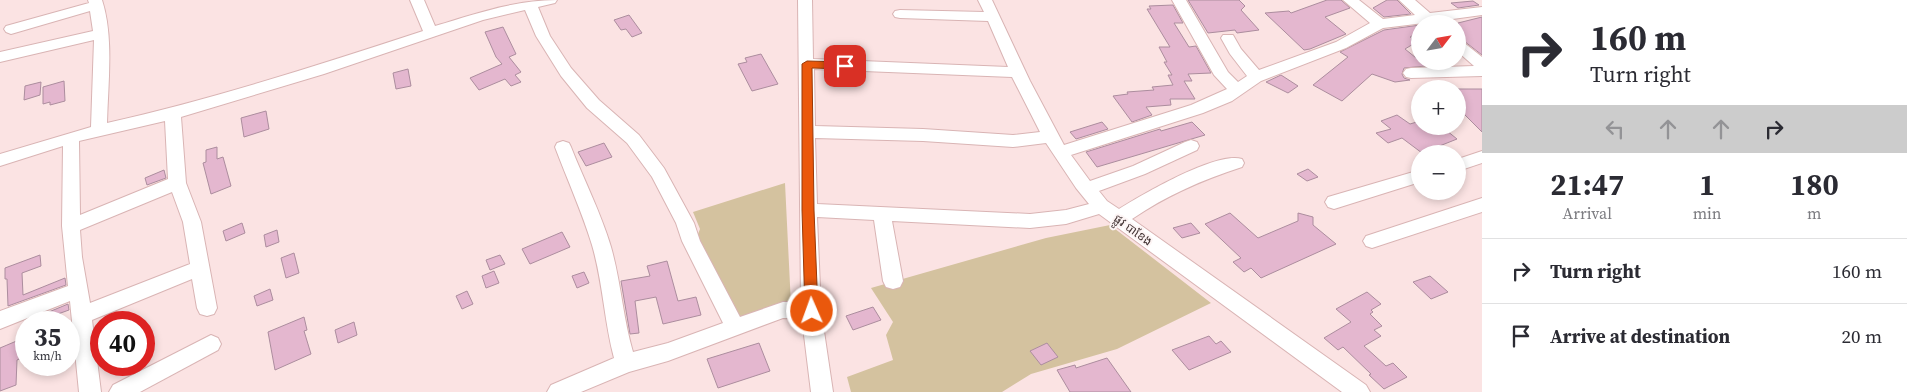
<!DOCTYPE html>
<meta charset="utf-8">
<style>
body{margin:0;font-family:"Source Serif 4","Noto Sans Khmer",serif;background:#f2f2f3;color:#2b2b33;height:100vh;display:flex;flex-direction:column;font-size:19px;white-space:nowrap}
*{box-sizing:border-box;margin:0}
p{font-size:16px;color:#7c7c81}
.icon{flex:none;width:28px;height:28px;fill:none;stroke:currentColor;stroke-width:2;stroke-linecap:round;stroke-linejoin:round}
.map{position:relative;flex:1;overflow:hidden}
.side{display:flex;flex-direction:column;background:#fff;width:425px}
.side>*{flex:none}
.guide{background:#fff;color:#2b2b33;overflow:hidden}
.needle{width:32px;rotate:59deg}
.fabs{position:absolute;left:1411px;top:15px;display:grid;gap:10px}
.fabs a{display:grid;place-items:center;width:55px;height:55px;border-radius:50%;background:#fff;box-shadow:0 2px 8px #0003;font-size:25px}
.speed{position:absolute;left:15px;top:311px;display:flex;gap:10px;font-size:25px;font-weight:700;text-align:center}
.speed>*{display:grid;place-content:center;width:65px;height:65px;border-radius:50%;background:#fff;box-shadow:0 2px 8px #0003;line-height:1}
.speed small{font-size:12px;font-weight:400}
.speed .limit{border:8px solid #d22;background:#fff;color:#111}
.pin{position:absolute;display:grid;place-items:center;width:42px;height:42px;color:#fff;margin:-21px;border-radius:10px;box-shadow:0 2px 8px #0006}
.me{position:absolute;width:55px;margin:-28px;rotate:358deg;stroke-linejoin:round;filter:drop-shadow(0 0 4px #0008)}
.turn{display:flex;align-items:center;gap:18px;height:105px;padding:0 25px;font-size:22px}
.turn .icon{width:65px;height:65px;stroke-width:2.5}
.turn b{display:block;font-size:35px;line-height:42px}
.lanes{display:flex;align-items:center;height:48px;padding:0 25px;background:#0003;justify-content:center;gap:25px;direction:ltr}
.lanes .off{opacity:.35}
.eta{display:flex;justify-content:space-evenly;align-items:center;height:85px;text-align:center}
.eta b{font-size:30px;font-weight:700;line-height:35px}
ul{padding:0;list-style:none}
li{display:flex;align-items:center;gap:15px;height:65px;padding:0 25px;border-top:1px solid #e1e1e2}
li div{flex:1}
li b{display:block;font-size:19px}
li em{font-style:normal}
main{display:flex;flex:1;min-height:0}
.map>svg:first-child{display:block}
</style>
<main>
<div class="map">
<svg width="1482" height="392" viewBox="0 0 1482 392">
<rect width="100%" height="100%" fill="#fbe3e3"/>
<!-- green -->
<g fill="#d4c29f">
<polygon points="785,183 791,305 738,322 696,239 700,229 693,212"/>
<polygon points="1110,225 1211,303 1117,349 1031,374 1002,392 851,392 847,377 893,360 886,335 893,322 871,288 1046,238"/>
</g>
<!-- building -->
<g fill="#e4b7cf" stroke="#ac8d9e">
<polygon points="1188,0 1239,0 1245,6 1241,10 1259,30 1237,33 1235,30 1208,33"/>
<polygon points="1327,0 1341,0 1350,8 1325,17 1346,34 1310,49 1304,50 1265,13 1289,11 1291,13"/>
<polygon points="1387,0 1397,0 1411,14 1384,17 1373,8"/>
<polygon points="1473,1 1479,5 1458,8 1451,3"/>
<polygon points="1173,5 1183,23 1174,23 1189,47 1196,46 1211,73 1188,74 1192,81 1184,81 1195,99 1170,99 1171,105 1146,107 1152,115 1132,122 1113,96 1128,94 1127,92 1154,90 1152,87 1173,85 1168,75 1172,75 1164,62 1167,62 1159,47 1170,47 1147,9 1151,9 1149,6"/>
<polygon points="629,15 642,33 632,37 626,29 621,30 614,20"/>
<polygon points="1482,17 1482,55 1464,41 1458,38 1458,23"/>
<polygon points="1420,25 1420,32 1410,37 1413,39 1411,40 1415,43 1405,49 1426,66 1404,68 1402,74 1404,78 1410,80 1395,82 1372,74 1342,101 1313,85 1348,57 1340,52 1384,30"/>
<polygon points="503,27 516,54 509,57 521,72 515,75 521,82 511,86 505,79 479,90 470,78 502,64 496,57 485,32"/>
<polygon points="761,54 778,84 752,91 738,64 747,62 745,58"/>
<polygon points="408,69 411,86 396,89 393,73"/>
<polygon points="1281,75 1298,86 1288,93 1266,82"/>
<polygon points="64,81 65,101 50,105 50,102 43,104 43,87"/>
<polygon points="41,82 40,95 24,100 25,86"/>
<polygon points="1458,89 1482,89 1482,132 1458,108"/>
<polygon points="266,111 269,129 244,137 241,118"/>
<polygon points="1397,115 1410,124 1420,121 1420,126 1441,126 1457,139 1422,153 1402,138 1388,143 1376,133 1391,129 1381,121"/>
<polygon points="1102,122 1108,129 1076,139 1070,132"/>
<polygon points="1192,122 1205,135 1097,167 1086,152 1160,129 1161,131"/>
<polygon points="604,143 612,157 586,166 578,152"/>
<polygon points="217,147 217,159 223,157 231,186 211,194 203,163 206,162 206,150"/>
<polygon points="1308,169 1318,177 1307,181 1297,174"/>
<polygon points="164,170 166,178 147,185 145,178"/>
<polygon points="1230,213 1258,238 1298,221 1298,213 1313,217 1313,225 1336,244 1261,278 1251,268 1244,272 1233,262 1241,258 1205,224"/>
<polygon points="242,223 245,233 226,241 223,231"/>
<polygon points="1191,223 1200,233 1182,238 1173,228"/>
<polygon points="277,230 279,242 266,247 264,235"/>
<polygon points="562,232 570,247 530,264 522,249"/>
<polygon points="294,253 299,273 286,278 281,258"/>
<polygon points="40,255 41,266 22,273 23,295 65,278 66,285 8,306 7,279 5,279 5,268"/>
<polygon points="500,255 505,264 490,270 486,260"/>
<polygon points="667,261 678,301 696,297 701,315 663,324 656,297 635,301 639,333 630,334 621,281 650,276 647,266"/>
<polygon points="494,271 499,283 486,288 482,276"/>
<polygon points="584,272 589,283 577,288 572,276"/>
<polygon points="1430,276 1448,292 1431,299 1413,282"/>
<polygon points="270,289 273,300 257,306 254,296"/>
<polygon points="467,291 473,304 462,309 456,296"/>
<polygon points="1367,292 1381,304 1371,310 1373,312 1370,314 1382,326 1374,330 1381,336 1364,346 1386,366 1393,363 1407,377 1384,389 1369,375 1371,374 1343,347 1338,350 1324,338 1351,322 1336,309"/>
<polygon points="68,304 69,310 44,319 44,314"/>
<polygon points="873,307 881,320 853,330 846,316"/>
<polygon points="304,317 307,330 304,331 311,354 275,370 268,332"/>
<polygon points="354,322 357,335 338,343 335,330"/>
<polygon points="1209,336 1216,344 1221,341 1231,352 1189,370 1172,350"/>
<polygon points="26,337 26,356 17,360 16,385 0,391 0,348"/>
<polygon points="759,343 770,371 718,388 707,359"/>
<polygon points="1047,343 1058,357 1041,365 1030,351"/>
<polygon points="1107,358 1131,392 1070,392 1057,370 1075,365 1076,368"/>
</g>
<g fill="none" stroke-linecap="round" stroke-linejoin="round">
<defs>
<g id="minor">
<path d="M 88,0 L 102,0 C 114,37 108,83 107,123 C 214,99 319,65 423,31 L 410,0 L 424,0 L 435,26 C 475,14 515,0 557,0 L 555,3 L 538,7 L 550,36 L 571,68 L 599,100 L 639,135 L 664,168 L 694,223 L 700,241 L 740,317 L 783,302 L 801,302 L 798,0 L 812,0 L 813,59 L 1008,67 L 988,21 L 900,18 L 895,17 L 893,14 L 895,11 L 900,10 L 984,12 L 978,0 L 992,0 L 1030,81 L 1064,145 L 1191,105 L 1227,89 L 1214,75 L 1172,0 L 1186,0 L 1228,72 L 1238,82 L 1247,76 L 1230,54 L 1221,38 L 1223,35 L 1233,35 L 1241,49 L 1259,70 L 1336,42 L 1370,23 L 1343,0 L 1359,0 L 1383,19 L 1415,15 L 1399,0 L 1415,0 L 1430,13 L 1482,7 L 1482,15 L 1438,21 L 1438,24 L 1424,23 L 1383,28 L 1346,48 L 1261,81 L 1232,101 L 1203,113 L 1071,155 L 1090,181 L 1133,166 L 1185,142 L 1191,140 L 1197,142 L 1199,146 L 1197,150 L 1145,174 L 1099,191 L 1107,201 L 1119,209 C 1142,195 1216,151 1242,159 L 1244,163 L 1242,167 C 1202,180 1167,195 1132,219 L 1366,385 L 1370,392 L 1342,392 L 1099,214 L 1066,224 L 1030,228 L 892,221 L 903,281 L 900,287 L 893,289 L 886,287 L 883,281 L 874,220 L 817,217 L 821,311 L 833,392 L 811,392 L 802,319 L 783,318 L 668,361 L 629,372 L 581,392 L 547,392 L 551,385 L 614,358 C 604,321 603,282 592,245 C 582,212 567,179 555,147 L 557,143 L 563,141 L 569,143 L 571,147 C 584,180 601,213 611,247 C 621,282 623,318 633,352 L 668,343 L 723,323 L 682,241 L 676,223 L 652,177 L 627,143 L 587,108 L 561,76 L 536,36 L 525,10 L 483,20 L 324,74 L 181,117 L 186,183 L 201,222 L 217,308 L 214,314 L 207,316 L 200,314 L 197,308 L 192,279 L 92,320 L 101,392 L 79,392 L 70,301 L 0,329 L 0,311 L 68,286 L 62,226 L 63,146 L 0,166 L 0,154 L 91,127 L 94,40 L 0,62 L 0,52 L 93,31 L 90,11 L 11,34 L 6,32 L 4,29 L 6,26 L 89,3 ZM 814,69 L 1012,77 L 1040,132 L 1013,135 L 923,129 L 815,126 ZM 165,121 L 168,179 L 80,215 L 79,141 ZM 815,138 L 923,141 L 1013,147 L 1046,143 L 1076,188 L 1089,204 L 1066,210 L 1030,214 L 817,204 ZM 172,192 L 183,222 L 190,264 L 90,303 L 82,257 L 80,230 Z"/>
<polygon points="1458,40 1463,42 1482,57 1482,76 1411,78 1406,77 1403,73 1406,69 1411,68 1474,66 1458,52"/>
<polygon points="1482,151 1482,163 1458,171 1458,159"/>
<polygon points="1420,170 1420,182 1334,209 1328,207 1325,202 1328,197"/>
<polygon points="1482,198 1482,212 1372,248 1366,246 1363,241 1366,236"/>
<polygon points="211,335 218,338 221,344 218,350 140,392 109,392 113,385"/>
</g>
</defs>
<!-- minor casing -->
<use href="#minor" stroke="#d9b4b4" stroke-width="2"/>
<!-- minor -->
<use href="#minor" fill="#fff" fill-rule="evenodd"/>
</g>
<!-- route -->
<polygon fill="#ea580c" stroke="#983908" points="807,61 845,62 850,66 845,69 812,68 814,210 818,311 816,315 812,316 807,315 805,311 802,210 802,64"/>
<g text-anchor="middle" dominant-baseline="central" stroke-width="4" stroke-linejoin="round" paint-order="stroke">
<!-- street labels -->
<g font-size="12" fill="#433434" stroke="#fdf5f5">
<text transform="translate(1133 230) rotate(36)">ផ្លូវ បាខែង</text>
</g>
</g>
</svg>
<div class="fabs">
<a><svg class="needle" viewBox="-14 -14 28 28"><path d="M0-13l5 13h-10z" fill="#e53935"/><path d="M0 13l5-13h-10z" fill="#7c7c81"/></svg></a>
<a>+</a>
<a>−</a>
</div>
<div class="speed"><div>35<small>km/h</small></div><div class="limit">40</div></div>
<div class="pin" style="left:845px;top:66px;background:#d93025"><svg class="icon" aria-label="arrive" viewBox="0 0 24 24"><path d="M6 21V4h12l-3 4 3 4H6"/></svg></div>
<svg class="me" style="left:812px;top:311px" viewBox="-20 -20 40 40"><circle r="17" fill="#ea580c" stroke="#fff" stroke-width="3"/><path d="M0-11L8 9 0 5-8 9z" fill="#fff"/></svg>
</div>
<section class="side">
<div class="guide">
<div class="turn"><svg class="icon" aria-label="right" viewBox="0 0 24 24"><path d="M7 20v-9h11M14 6l5 5-5 5"/></svg><div><b>160 m</b>Turn right</div></div>
<div class="lanes"><svg class="icon off" aria-label="left" viewBox="0 0 24 24"><path d="M17 20v-9H6M10 6l-5 5 5 5"/></svg><svg class="icon off" aria-label="ahead" viewBox="0 0 24 24"><path d="M12 20V5M6 11l6-6 6 6"/></svg><svg class="icon off" aria-label="ahead" viewBox="0 0 24 24"><path d="M12 20V5M6 11l6-6 6 6"/></svg><svg class="icon" aria-label="right" viewBox="0 0 24 24"><path d="M7 20v-9h11M14 6l5 5-5 5"/></svg></div>
</div>
<div class="eta">
<div><b>21:47</b><p>Arrival</p></div>
<div><b>1</b><p>min</p></div>
<div><b>180</b><p>m</p></div>
</div>
<ul>
<li><svg class="icon" aria-label="right" viewBox="0 0 24 24"><path d="M7 20v-9h11M14 6l5 5-5 5"/></svg><div><b>Turn right</b></div><em>160 m</em></li>
<li><svg class="icon" aria-label="arrive" viewBox="0 0 24 24"><path d="M6 21V4h12l-3 4 3 4H6"/></svg><div><b>Arrive at destination</b></div><em>20 m</em></li>
</ul>
</section>
</main>
